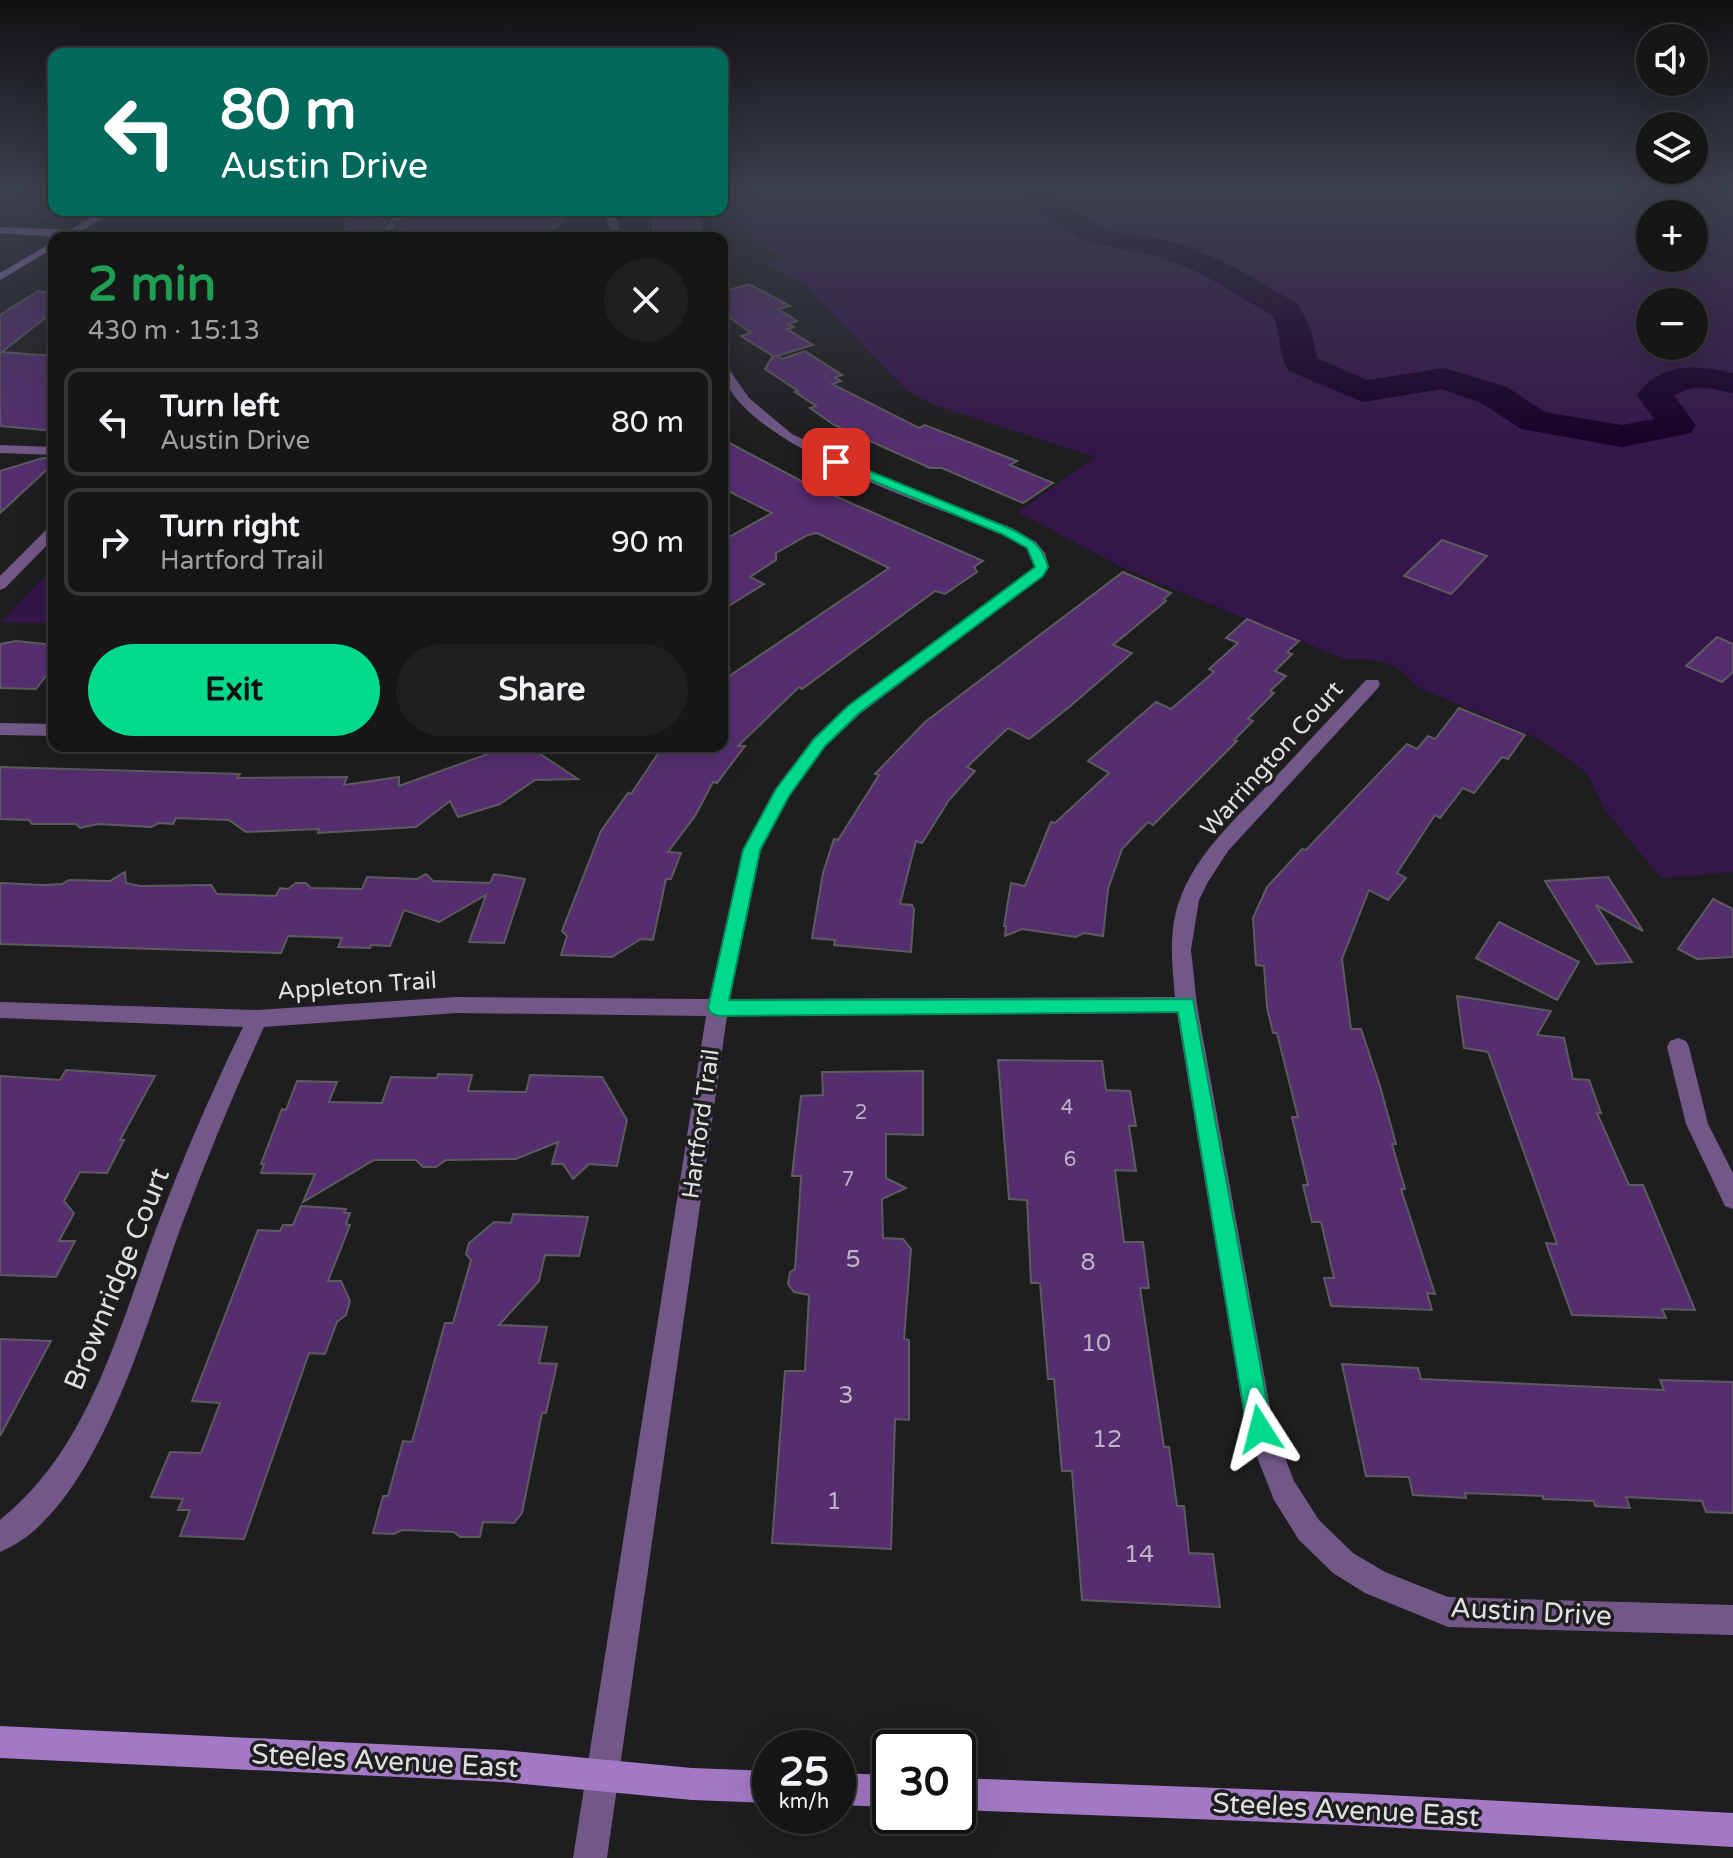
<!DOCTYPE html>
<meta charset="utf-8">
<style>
body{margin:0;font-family:"Varela Round",sans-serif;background:#1f1f20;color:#f1f3f6;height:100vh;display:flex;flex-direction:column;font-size:30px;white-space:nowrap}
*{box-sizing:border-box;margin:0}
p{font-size:26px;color:#9e9fa1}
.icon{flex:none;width:44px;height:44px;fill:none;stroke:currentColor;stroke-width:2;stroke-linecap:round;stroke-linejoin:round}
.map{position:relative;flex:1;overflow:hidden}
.side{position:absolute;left:48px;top:232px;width:680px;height:520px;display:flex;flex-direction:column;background:#161617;border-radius:16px;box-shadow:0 8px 32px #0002,0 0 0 2px #353536}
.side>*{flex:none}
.banner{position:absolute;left:48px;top:48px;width:680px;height:168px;border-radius:16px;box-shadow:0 8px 32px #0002,0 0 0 2px #353536;background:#00695c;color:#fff;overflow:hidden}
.controls{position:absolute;left:1636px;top:24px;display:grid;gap:16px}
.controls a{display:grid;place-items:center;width:72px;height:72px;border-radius:50%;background:#161617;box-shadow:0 8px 32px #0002,0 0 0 2px #353536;font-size:40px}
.speed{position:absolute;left:752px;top:1730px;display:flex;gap:16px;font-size:40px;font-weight:700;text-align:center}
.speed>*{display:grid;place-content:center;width:104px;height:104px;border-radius:50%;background:#161617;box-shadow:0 8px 32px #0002,0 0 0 2px #353536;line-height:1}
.speed small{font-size:20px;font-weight:400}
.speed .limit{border:4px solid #111;border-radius:12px;background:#fff;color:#111}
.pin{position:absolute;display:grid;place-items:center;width:68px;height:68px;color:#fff;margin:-34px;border-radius:16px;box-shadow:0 4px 12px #0006}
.me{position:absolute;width:88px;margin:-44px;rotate:351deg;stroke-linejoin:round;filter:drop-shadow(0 0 6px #0008)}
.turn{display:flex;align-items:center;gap:28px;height:168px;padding:0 40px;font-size:36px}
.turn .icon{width:104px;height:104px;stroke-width:2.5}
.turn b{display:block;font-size:56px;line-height:68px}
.round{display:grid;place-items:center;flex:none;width:84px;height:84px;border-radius:42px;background:#1f1f20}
.headline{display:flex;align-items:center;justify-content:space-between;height:136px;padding:0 40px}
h1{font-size:48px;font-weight:700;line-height:60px;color:#1e9e55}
.action{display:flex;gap:16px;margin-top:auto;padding:16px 40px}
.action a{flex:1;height:92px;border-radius:48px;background:#01d98c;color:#111;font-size:32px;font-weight:700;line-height:92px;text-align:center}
.action a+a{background:#1f1f20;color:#f1f3f6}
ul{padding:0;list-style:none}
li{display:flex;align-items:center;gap:24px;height:108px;margin:0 16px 12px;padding:0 24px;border:4px solid #353536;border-radius:16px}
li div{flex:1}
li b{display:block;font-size:30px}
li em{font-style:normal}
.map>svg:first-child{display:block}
</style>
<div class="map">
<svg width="1733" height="1858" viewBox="0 0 1733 1858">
<rect width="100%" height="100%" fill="#1e1d1f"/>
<!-- built -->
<polygon fill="#2a262d" points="0,188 54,188 54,210 74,210 57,220 0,219"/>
<!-- green -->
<g fill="#35164a" fill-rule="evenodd">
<path d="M 722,188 L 1733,188 L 1733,872 L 1661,878 L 1605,810 L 1587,773 L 1539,739 L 1415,686 C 1399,660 1372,658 1344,659 L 1125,569 L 1018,512 L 1095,457 L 932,404 L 905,389 L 804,285 L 769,267 L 777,256 L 727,220 L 722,210 ZM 1650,214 L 1694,214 L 1694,258 L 1650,258 ZM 1650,302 L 1694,302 L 1694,346 L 1650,346 Z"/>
<polygon points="54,568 54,623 1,622"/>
</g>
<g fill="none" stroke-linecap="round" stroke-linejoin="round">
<!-- river -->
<path fill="#180029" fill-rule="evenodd" d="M 1016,188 L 1044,188 L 1056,199 L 1104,229 L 1175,242 L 1224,262 L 1298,304 L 1311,329 L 1317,358 L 1367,380 L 1444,368 L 1507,387 L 1545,412 L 1622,425 L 1654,419 L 1637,395 C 1661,361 1698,365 1733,373 L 1733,393 C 1711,389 1693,382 1674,396 L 1696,425 L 1691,433 L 1622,447 L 1521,429 L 1481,403 L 1442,389 L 1363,402 L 1289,371 C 1278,356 1281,334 1273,316 L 1202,274 L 1158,256 L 1086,242 L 1036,211 Z"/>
</g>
<!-- building -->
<g fill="#552e70" stroke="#5d5b5e" stroke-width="2">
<polygon points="346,210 395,210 376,233 345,231"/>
<polygon points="412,210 573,210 545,238 419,238 422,235 393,234"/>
<polygon points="652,210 697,210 702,238 654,238"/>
<polygon points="749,284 790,306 778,309 797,321 788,324 794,327 787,329 813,345 777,356 782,359 805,351 842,375 835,377 841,381 832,384 919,428 925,425 1017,461 1010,465 1053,483 1023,503 942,468 930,468 834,425 810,408 816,406 795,392 798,391 765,369 773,356 741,336 751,333 722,312 722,292"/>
<polygon points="38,291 54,293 54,311 2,352 54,356 54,431 0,426 0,315"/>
<polygon points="722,439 803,482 983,561 974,567 977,572 945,594 935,591 802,689 799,687 738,746 745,746 717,783 713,782 695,816 668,852 681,853 671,879 666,879 653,940 641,939 612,957 561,955 567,936 562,931 601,831 628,793 631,794 663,746 722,746 722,681 889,568 817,533 808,535 776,553 776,560 750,577 764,584 722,610 722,541 772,513 722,488"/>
<polygon points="43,458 54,458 54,463 0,513 0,471"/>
<polygon points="1442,540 1487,556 1451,594 1404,576"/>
<polygon points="1123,572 1171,593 1164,599 1166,601 1113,645 1132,653 1068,708 1029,739 1008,728 967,767 975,771 949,800 922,843 916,841 900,904 912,905 914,909 911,952 834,945 835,940 812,938 823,873 834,839 838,840 879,775 875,774 925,722"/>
<polygon points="1247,619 1299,641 1287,652 1292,654 1275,671 1286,676 1270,691 1274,693 1248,719 1253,721 1234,740 1237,741 1153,825 1148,822 1122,849 1108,889 1103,936 1084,933 1076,937 1022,929 1005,936 1006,926 1004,926 1011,883 1025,886 1051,822 1055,823 1109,773 1088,761 1156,702 1171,709 1214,672 1209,669 1238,643 1226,638"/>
<polygon points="1717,637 1733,644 1733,672 1722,682 1686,666"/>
<polygon points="16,641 54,645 54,665 36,689 0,688 0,644"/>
<polygon points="1459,708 1525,735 1508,759 1502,757 1474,793 1463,788 1440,818 1435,815 1397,873 1406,878 1388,900 1369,890 1342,959 1351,1029 1361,1029 1380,1086 1396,1144 1392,1144 1405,1189 1401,1189 1435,1294 1427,1293 1432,1310 1331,1306 1324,1278 1334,1278 1321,1222 1312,1222 1303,1185 1308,1185 1292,1117 1298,1117 1277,1033 1273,1033 1267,1007 1264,966 1256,965 1253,918 1267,887 1302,849 1306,850 1407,744 1417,749 1428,736 1435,739"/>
<polygon points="510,746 528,746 578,779 535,780 500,804 458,817 450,801 416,827 318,833 319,829 246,832 229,820 176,818 173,824 159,823 151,827 98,824 80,828 76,824 32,824 29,820 0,819 0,767 240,774 237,778 347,777 344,785 399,777 399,786"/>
<polygon points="125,872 126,883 140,886 211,885 217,894 276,896 280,888 288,889 296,883 306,883 311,888 362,889 367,877 417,879 426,874 433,881 490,883 494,874 525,879 504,943 469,942 486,895 439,922 404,910 390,946 371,945 370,948 338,947 342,938 288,936 281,953 0,944 0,883 43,885 62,884 69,880 110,881"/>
<polygon points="1608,877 1643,931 1596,905 1632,962 1596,964 1545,881"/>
<polygon points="1713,899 1733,909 1733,957 1697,959 1678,949"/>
<polygon points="1499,922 1579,962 1557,1000 1476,958"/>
<polygon points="1457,996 1551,1011 1537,1035 1564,1038 1573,1079 1589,1080 1601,1113 1597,1113 1629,1185 1643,1185 1695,1310 1662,1309 1666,1318 1572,1315 1546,1243 1557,1244 1488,1052 1464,1048"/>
<polygon points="998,1060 1102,1061 1106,1090 1130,1091 1136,1126 1129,1126 1136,1171 1115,1170 1124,1242 1143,1242 1149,1288 1140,1288 1164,1447 1169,1447 1177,1506 1184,1506 1189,1553 1213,1554 1220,1607 1082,1600 1072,1471 1062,1471 1054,1379 1048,1379 1040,1283 1031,1283 1027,1200 1009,1199"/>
<polygon points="66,1070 155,1076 120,1140 124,1140 107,1173 80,1172 64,1201 74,1213 59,1241 75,1241 56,1277 0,1275 0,1076 60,1080"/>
<polygon points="923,1071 923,1135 886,1134 886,1178 906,1188 882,1199 883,1238 903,1239 911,1249 904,1339 909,1340 909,1420 895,1419 891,1549 772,1543 785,1371 805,1371 809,1295 794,1292 788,1284 790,1272 795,1269 799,1211 801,1176 792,1176 801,1096 823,1095 822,1072"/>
<polygon points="438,1074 472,1075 468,1091 526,1092 530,1075 602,1077 627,1120 617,1166 589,1164 573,1179 563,1164 552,1164 558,1142 516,1159 446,1160 436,1167 423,1167 416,1160 374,1160 303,1202 315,1174 261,1173 264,1164 261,1164 282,1109 286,1110 297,1081 337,1082 329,1102 382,1103 391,1077 437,1078"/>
<polygon points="301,1206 346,1209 344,1213 350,1213 346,1224 350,1225 328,1281 341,1281 350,1301 346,1315 337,1322 325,1354 309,1353 244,1539 180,1536 190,1510 178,1510 183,1499 151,1497 170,1452 201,1453 220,1403 192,1401 258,1230 280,1231 283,1225 293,1225"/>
<polygon points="513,1214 588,1217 579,1256 545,1255 539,1281 499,1325 547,1327 539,1363 557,1364 546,1413 542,1413 522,1513 514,1523 483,1522 480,1537 460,1537 454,1532 402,1530 394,1534 373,1533 383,1496 388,1496 403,1441 412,1442 445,1323 453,1323 471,1260 466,1254 469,1243 494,1222 511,1223"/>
<polygon points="0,1339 51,1341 0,1436"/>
<polygon points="1342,1364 1418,1368 1421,1379 1664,1390 1660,1380 1733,1382 1733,1513 1706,1512 1702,1501 1626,1497 1630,1508 1595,1506 1594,1501 1543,1499 1543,1496 1465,1493 1466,1498 1413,1495 1409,1477 1366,1476"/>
</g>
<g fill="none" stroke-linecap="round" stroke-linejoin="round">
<!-- street -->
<g fill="#725887" fill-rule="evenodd">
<polygon points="399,210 409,210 386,238 376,238"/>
<polygon points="603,210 613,210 623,238 613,238"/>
<polygon points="70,231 148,235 153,238 73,236"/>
<path d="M 722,364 L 726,365 L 749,398 L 792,434 L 889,480 L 1012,528 L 1036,542 L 1045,553 L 1049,567 L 1043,576 L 860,714 L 825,747 L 790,795 L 761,850 L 730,999 L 1175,997 C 1172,965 1168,930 1180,899 C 1196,855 1233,821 1265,788 C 1299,752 1332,716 1366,680 L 1378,680 L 1380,684 L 1378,688 L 1228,851 L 1208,882 L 1199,900 L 1191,950 L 1197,1005 L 1274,1429 L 1294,1481 L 1319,1520 L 1353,1553 L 1385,1572 L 1448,1597 L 1733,1605 L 1733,1635 L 1448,1627 L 1365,1593 L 1333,1573 L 1299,1540 L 1274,1500 L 1246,1429 L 1177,1013 L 727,1016 L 607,1858 L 573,1858 L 706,1016 L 456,1013 L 264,1027 C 234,1092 207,1158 182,1224 C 148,1316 98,1512 0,1552 L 0,1520 C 89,1449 118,1330 156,1229 C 182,1160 211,1093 243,1027 L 0,1018 L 0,1002 L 257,1010 L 456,997 L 709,999 L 743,850 L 776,789 L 813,739 L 848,706 L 1035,567 C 1033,561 1032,555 1028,550 C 1011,532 978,525 956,516 C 901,495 722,432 722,364 Z"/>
<polygon points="0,445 54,447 54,455 0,453"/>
<polygon points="54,526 54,538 5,588 0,590 0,576 49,527"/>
<polygon points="0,723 54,724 54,736 0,735"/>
<polygon points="1678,1038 1686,1041 1689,1047 1708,1124 1733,1173 1733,1209 1725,1206 1686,1124 1667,1047 1670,1041"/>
</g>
<!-- secondary -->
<g fill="#a379c5" fill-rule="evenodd">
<polygon points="103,210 115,210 71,238 0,233 0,227 70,230"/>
<polygon points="54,241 54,248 0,280 0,273"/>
<polygon points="0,1726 503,1750 692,1768 770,1771 770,1803 692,1800 503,1782 0,1758"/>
<polygon points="838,1773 890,1775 890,1807 838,1805"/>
<polygon points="958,1778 1348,1793 1733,1813 1733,1847 1348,1825 958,1810"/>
</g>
</g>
<!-- sky -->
<linearGradient id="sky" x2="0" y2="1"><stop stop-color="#101011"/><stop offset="0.42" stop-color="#3b404d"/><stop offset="1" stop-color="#3b404d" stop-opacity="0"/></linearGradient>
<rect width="1733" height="448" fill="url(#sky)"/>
<!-- route -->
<path fill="#01d98c" stroke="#018d5b" stroke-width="2" d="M 832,459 L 840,459 L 1011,529 C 1030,539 1042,544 1048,567 L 1043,576 L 859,713 L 825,746 L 789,796 L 760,850 L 729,1000 L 1193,999 L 1272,1429 L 1268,1438 L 1260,1442 L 1251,1438 L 1247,1429 L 1178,1012 L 718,1016 L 711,1013 L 708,1008 L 743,850 L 776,789 L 814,739 L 848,706 L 1035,567 L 1027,548 L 1002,534 L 832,464 Z"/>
<g text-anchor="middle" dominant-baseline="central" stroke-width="7" stroke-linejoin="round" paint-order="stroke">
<!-- number labels -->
<g font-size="20" fill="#bdb3c5">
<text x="1067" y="1108">4</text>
<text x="861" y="1113">2</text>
<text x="1070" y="1160">6</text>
<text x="848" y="1180">7</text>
</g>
<!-- street labels -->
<g font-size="24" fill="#e0dfe1" stroke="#1e1d1f">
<text transform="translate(1272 759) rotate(-48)">Warrington Court</text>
<text transform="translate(357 986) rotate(-4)">Appleton Trail</text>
<text transform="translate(701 1124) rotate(-82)">Hartford Trail</text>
</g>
<!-- near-number labels -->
<g font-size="24" fill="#bdb3c5">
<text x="853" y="1259">5</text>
<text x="1088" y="1262">8</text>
<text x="1096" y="1343">10</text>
<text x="846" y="1395">3</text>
<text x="1107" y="1439">12</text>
<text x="834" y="1501">1</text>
<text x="1139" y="1554">14</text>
</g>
<!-- near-street labels -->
<g font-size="28" fill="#e0dfe1" stroke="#1e1d1f">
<text transform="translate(117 1279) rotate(-68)">Brownridge Court</text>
<text transform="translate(1531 1612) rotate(3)">Austin Drive</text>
<text transform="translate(385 1761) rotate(3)">Steeles Avenue East</text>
<text transform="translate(1346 1810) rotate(3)">Steeles Avenue East</text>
</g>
</g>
</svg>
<div class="controls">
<a><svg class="icon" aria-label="sound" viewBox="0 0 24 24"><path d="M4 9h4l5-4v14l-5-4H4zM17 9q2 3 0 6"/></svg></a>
<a><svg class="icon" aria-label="layers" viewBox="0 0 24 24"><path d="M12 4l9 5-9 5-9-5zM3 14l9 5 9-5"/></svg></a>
<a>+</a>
<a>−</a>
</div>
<div class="speed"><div>25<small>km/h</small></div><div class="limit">30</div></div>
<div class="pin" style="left:836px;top:462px;background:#d93025"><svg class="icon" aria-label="arrive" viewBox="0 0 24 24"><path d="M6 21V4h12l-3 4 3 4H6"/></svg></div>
<svg class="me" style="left:1260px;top:1429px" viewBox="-20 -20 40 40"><path d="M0-17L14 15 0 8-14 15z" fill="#01d98c" stroke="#fff" stroke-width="4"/></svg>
<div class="banner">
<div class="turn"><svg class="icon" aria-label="left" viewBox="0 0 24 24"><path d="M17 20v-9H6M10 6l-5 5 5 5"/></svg><div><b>80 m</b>Austin Drive</div></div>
</div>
<section class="side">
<div class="headline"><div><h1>2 min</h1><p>430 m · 15:13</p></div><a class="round"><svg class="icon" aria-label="close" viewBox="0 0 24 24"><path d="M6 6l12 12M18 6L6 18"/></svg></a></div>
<ul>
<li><svg class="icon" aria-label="left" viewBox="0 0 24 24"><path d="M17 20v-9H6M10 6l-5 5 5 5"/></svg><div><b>Turn left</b><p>Austin Drive</p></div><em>80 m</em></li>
<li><svg class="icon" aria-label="right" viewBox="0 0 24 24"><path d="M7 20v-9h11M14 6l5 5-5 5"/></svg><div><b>Turn right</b><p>Hartford Trail</p></div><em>90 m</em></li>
</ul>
<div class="action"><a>Exit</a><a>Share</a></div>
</section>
</div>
